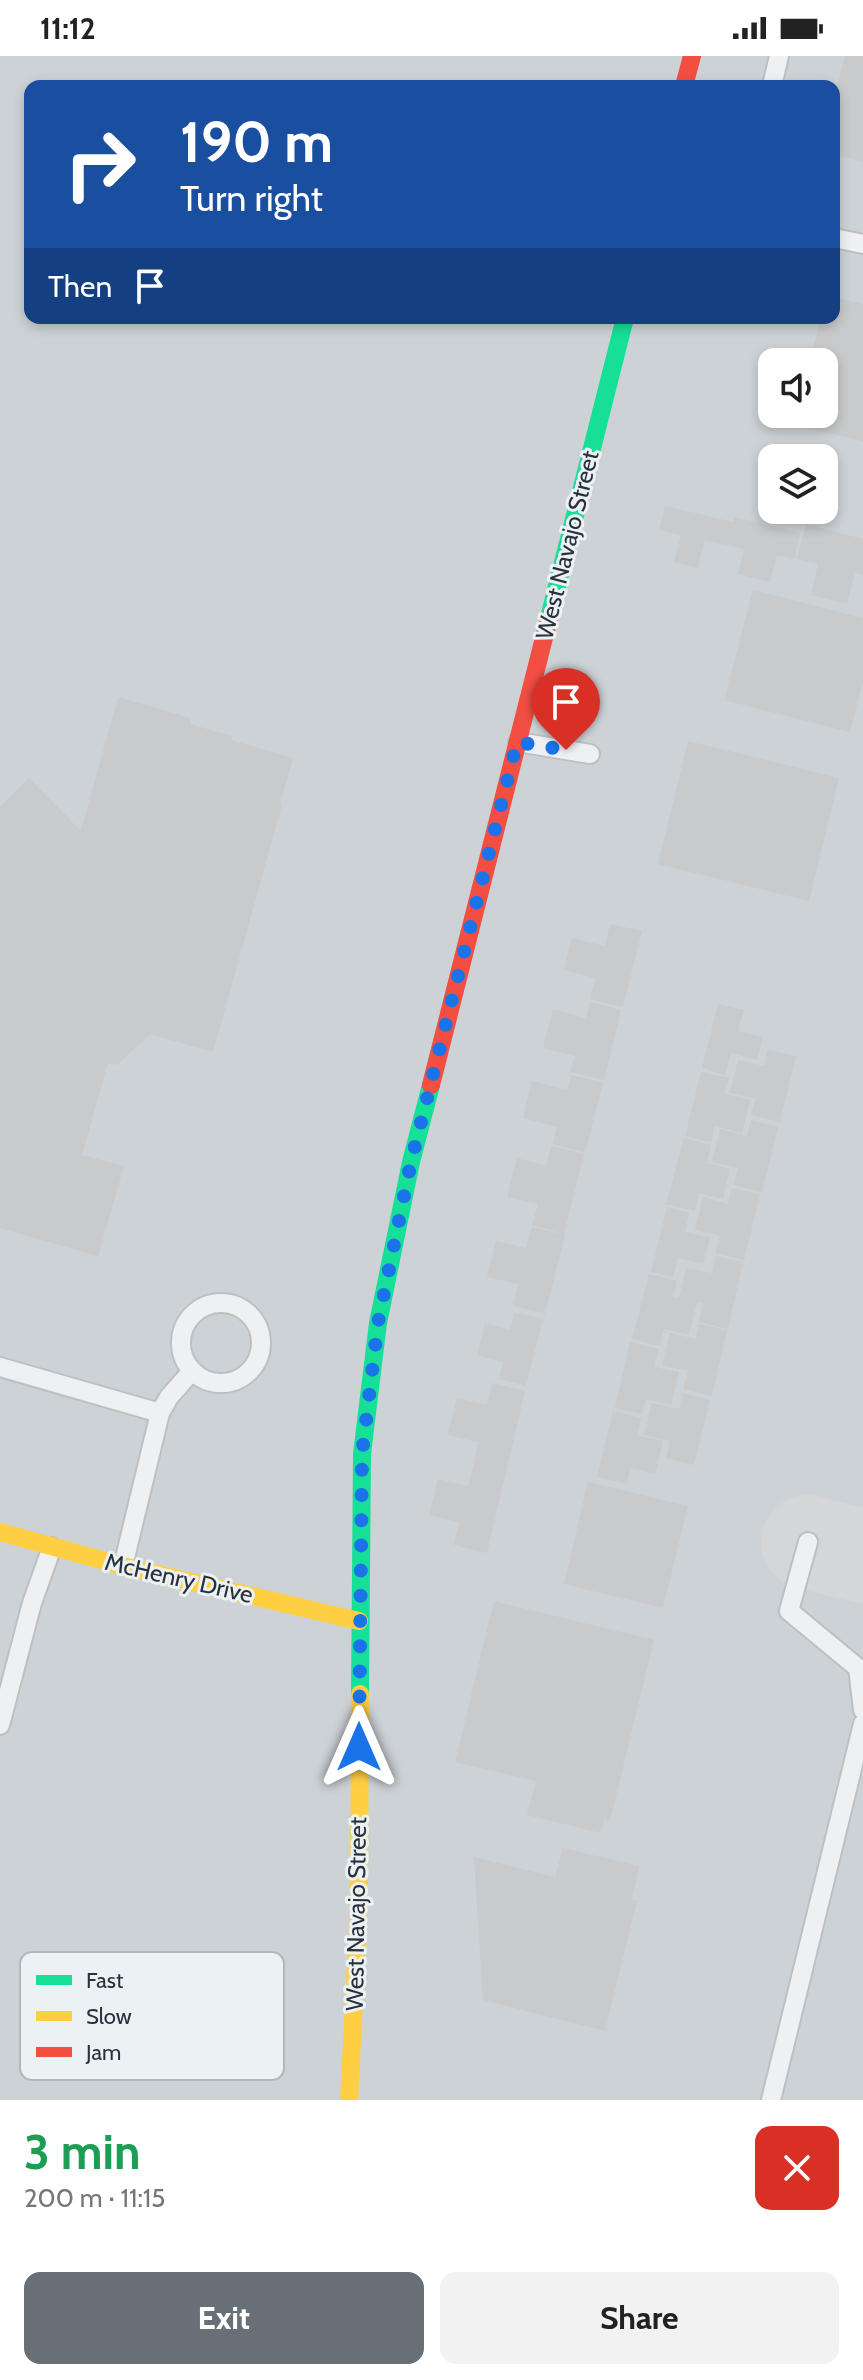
<!DOCTYPE html>
<meta charset="utf-8">
<style>
body{margin:0;font-family:Cabin,sans-serif;background:#f2f2f2;color:#222;height:100vh;display:flex;flex-direction:column;font-size:30px;white-space:nowrap}
*{box-sizing:border-box;margin:0}
p{font-size:26px;color:#767676}
.icon{flex:none;width:44px;height:44px;fill:none;stroke:currentColor;stroke-width:2;stroke-linecap:round;stroke-linejoin:round}
.map{position:relative;height:2044px;overflow:hidden}
.drawer{display:flex;flex-direction:column;background:#fff;flex:1}
.drawer>*{flex:none}
.top-card{position:absolute;left:24px;top:24px;width:816px;height:244px;border-radius:16px;box-shadow:0 4px 12px #0003;background:#1a4fa0;color:#fff;overflow:hidden}
.buttons{position:absolute;left:758px;top:292px;display:grid;gap:16px}
.buttons a{display:grid;place-items:center;width:80px;height:80px;border-radius:16px;background:#fff;box-shadow:0 4px 12px #0003;font-size:40px}
.pin{position:absolute;display:grid;place-items:center;width:68px;height:68px;color:#fff;margin:-82px -34px;border-radius:50% 50% 50% 0;rotate:-45deg;box-shadow:0 0 8px #0007}
.pin .icon{rotate:45deg}
.me{position:absolute;width:88px;margin:-44px;rotate:0deg;stroke-linejoin:round;filter:drop-shadow(0 0 6px #0008)}
.turn{display:flex;align-items:center;gap:28px;height:168px;padding:0 24px;font-size:36px}
.turn .icon{width:104px;height:104px;stroke-width:2.5}
.turn b{display:block;font-size:56px;line-height:68px}
.then{display:flex;align-items:center;height:76px;padding:0 24px;background:#0003;gap:16px;font-size:30px}
.round{display:grid;place-items:center;flex:none;width:84px;height:84px;border-radius:16px;background:#f2f2f2}
.headline{display:flex;align-items:center;justify-content:space-between;height:136px;padding:0 24px}
h1{font-size:48px;font-weight:700;line-height:60px;color:#1e9e55}
.cta{display:flex;gap:16px;margin-top:auto;padding:16px 24px}
.cta a{flex:1;height:92px;border-radius:16px;background:#687077;color:#fff;font-size:32px;font-weight:700;line-height:92px;text-align:center}
.cta a+a{background:#f2f2f2;color:#222}
.status{display:flex;justify-content:space-between;align-items:center;height:56px;padding:0 40px;background:#fff;direction:ltr}
.status svg{height:22px;fill:currentColor}
.map>svg:first-child{display:block}
</style>
<div class="status"><b>11:12</b><svg viewBox="0 0 49 12"><path d="M0 12V9h3v3zM5 12V6h3v6zM10 12V3h3v9zM15 12V0h3v12zM26 1h20v11H26zM47 4h2v5h-2z"/></svg></div>
<div class="map">
<svg width="863" height="2044" viewBox="0 0 863 2044">
<rect width="100%" height="100%" fill="#dfe2e4"/>
<!-- built -->
<path fill="#cdd2d7" fill-rule="evenodd" d="M 0,0 L 863,0 L 863,2044 L 0,2044 ZM 30,30 L 834,30 L 834,262 L 30,262 ZM 772,306 L 824,306 L 824,358 L 772,358 ZM 772,402 L 824,402 L 824,454 L 772,454 Z"/>
<g fill="none" stroke-linecap="round" stroke-linejoin="round">
<!-- taxiway -->
<polyline stroke="#d4d6d8" stroke-width="94" points="808,1486 863,1500"/>
</g>
<!-- building -->
<g fill="#c8cacc">
<polygon points="845,0 863,0 863,106 834,99 834,43"/>
<polygon points="834,241 863,248 863,385 795,369 798,358 824,358 824,306 810,306 821,262 834,262"/>
<polygon points="665,450 733,466 734,461 800,477 794,503 777,499 770,526 738,518 744,493 727,489 704,485 698,512 674,506 681,479 659,474"/>
<polygon points="806,468 863,483 863,519 855,517 847,548 811,539 818,508 797,503"/>
<polygon points="753,534 863,562 863,625 850,676 724,644"/>
<polygon points="118,641 191,662 190,668 232,680 231,684 293,702 280,748 282,749 213,996 150,978 117,1009 108,1007 82,1099 124,1110 98,1200 0,1172 0,751 29,722 81,775"/>
<polygon points="688,685 839,722 809,845 658,808"/>
<polygon points="610,868 642,875 623,951 590,943 595,922 564,914 572,882 605,890"/>
<polygon points="590,946 621,954 604,1024 570,1016 575,1000 543,992 553,953 586,962"/>
<polygon points="718,948 744,954 738,975 763,981 757,1004 731,997 725,1019 702,1012"/>
<polygon points="768,994 796,1000 780,1066 751,1059 755,1042 730,1037 738,1004 764,1010"/>
<polygon points="701,1016 729,1022 725,1038 750,1044 742,1077 715,1070 711,1086 685,1080"/>
<polygon points="571,1019 603,1026 585,1097 553,1088 557,1071 523,1062 532,1025 567,1034"/>
<polygon points="751,1064 778,1071 762,1136 734,1129 738,1112 712,1106 720,1073 747,1080"/>
<polygon points="684,1082 711,1089 707,1107 730,1113 723,1143 699,1137 695,1155 666,1148"/>
<polygon points="551,1090 584,1098 564,1178 532,1169 538,1148 507,1141 517,1102 546,1110"/>
<polygon points="732,1132 760,1139 744,1204 715,1197 720,1180 695,1174 703,1141 728,1148"/>
<polygon points="667,1151 689,1157 685,1176 710,1182 703,1208 678,1202 673,1221 651,1216"/>
<polygon points="532,1171 565,1179 545,1258 513,1250 518,1228 487,1221 496,1185 526,1192"/>
<polygon points="715,1200 743,1206 728,1273 699,1266 703,1247 697,1246 689,1279 664,1273 660,1290 632,1283 649,1218 677,1225 673,1241 679,1242 686,1212 712,1217"/>
<polygon points="515,1256 543,1263 526,1330 499,1323 503,1306 477,1299 485,1267 510,1274"/>
<polygon points="699,1268 727,1274 712,1340 683,1333 688,1315 662,1309 670,1277 696,1283"/>
<polygon points="630,1286 659,1293 654,1311 679,1316 671,1349 646,1343 642,1358 615,1352"/>
<polygon points="492,1327 525,1335 487,1497 454,1489 459,1466 429,1459 438,1423 468,1430 474,1407 478,1386 448,1379 457,1342 487,1349"/>
<polygon points="683,1337 710,1344 694,1409 666,1402 670,1385 644,1379 652,1347 679,1353"/>
<polygon points="613,1355 641,1362 637,1379 663,1385 655,1418 630,1412 627,1428 597,1421"/>
<polygon points="588,1426 688,1450 663,1552 564,1528"/>
<polygon points="494,1545 654,1584 610,1765 604,1763 601,1777 527,1759 536,1725 455,1706"/>
<polygon points="563,1792 639,1810 632,1843 637,1845 605,1975 483,1944 474,1801 555,1821"/>
</g>
<g fill="none" stroke-linecap="round" stroke-linejoin="round">
<defs>
<g id="lane">
<polyline points="772,30 779,0"/>
<polyline points="834,182 863,188"/>
<polyline points="518,686 590,698"/>
<circle cx="221" cy="1287" r="40"/>
<polyline points="0,1311 160,1357"/>
<polyline points="808,1486 789,1555 858,1612 863,1654"/>
<polyline points="123,1510 160,1357 169,1341 192,1315"/>
<polyline points="0,1669 32,1547 52,1491"/>
<polyline points="771,2044 863,1668"/>
</g>
</defs>
<!-- lane casing -->
<use href="#lane" stroke="#bdc0c2" stroke-width="22"/>
<!-- lane -->
<use href="#lane" stroke="#eff0f1" stroke-width="18"/>
<!-- fast -->
<g stroke="#16e098" stroke-width="18">
<polyline points="549,562 625,262"/>
<polyline points="360,1638 362,1398 378,1267 411,1106 431,1029"/>
</g>
<!-- slow -->
<g stroke="#ffcf43" stroke-width="18">
<polyline points="0,1476 123,1510 359,1565"/>
<polyline points="349,2044 359,1849 360,1638"/>
</g>
<!-- jam -->
<g stroke="#f24e42" stroke-width="18">
<polyline points="684,30 692,0"/>
<polyline points="431,1029 549,562"/>
</g>
</g>
<g fill="none" stroke-linecap="round" stroke-linejoin="round">
<!-- route -->
<polyline stroke="#1a73e8" stroke-width="14" stroke-dasharray="0 25.2" points="359,1691 362,1398 378,1267 411,1106 517,686 566,694"/>
</g>
<g text-anchor="middle" dominant-baseline="central" stroke-width="6" stroke-linejoin="round" paint-order="stroke">
<!-- street labels -->
<g font-size="24" fill="#28323c" stroke="#ecf1f4">
<text transform="translate(567 489) rotate(-76)">West Navajo Street</text>
<text transform="translate(179 1522) rotate(13)">McHenry Drive</text>
<text transform="translate(356 1858) rotate(-89)">West Navajo Street</text>
</g>
</g>
<!-- legend -->
<rect x="20" y="1896" width="264" height="128" rx="12" fill="#ecf1f4" stroke="#b1b8bd" stroke-width="2"/>
<rect x="36" y="1919" width="36" height="10" fill="#16e098"/>
<rect x="36" y="1955" width="36" height="10" fill="#ffcf43"/>
<rect x="36" y="1991" width="36" height="10" fill="#f24e42"/>
<g font-size="22" fill="#28323c">
<text x="86" y="1932">Fast</text>
<text x="86" y="1968">Slow</text>
<text x="86" y="2004">Jam</text>
</g>
</svg>
<div class="buttons">
<a><svg class="icon" aria-label="sound" viewBox="0 0 24 24"><path d="M4 9h4l5-4v14l-5-4H4zM17 9q2 3 0 6"/></svg></a>
<a><svg class="icon" aria-label="layers" viewBox="0 0 24 24"><path d="M12 4l9 5-9 5-9-5zM3 14l9 5 9-5"/></svg></a>
</div>
<div class="pin" style="left:566px;top:694px;background:#d93025"><svg class="icon" aria-label="arrive" viewBox="0 0 24 24"><path d="M6 21V4h12l-3 4 3 4H6"/></svg></div>
<svg class="me" style="left:359px;top:1691px" viewBox="-20 -20 40 40"><path d="M0-17L14 15 0 8-14 15z" fill="#1a73e8" stroke="#fff" stroke-width="4"/></svg>
<div class="top-card">
<div class="turn"><svg class="icon" aria-label="right" viewBox="0 0 24 24"><path d="M7 20v-9h11M14 6l5 5-5 5"/></svg><div><b>190 m</b>Turn right</div></div>
<div class="then">Then<svg class="icon" aria-label="arrive" viewBox="0 0 24 24"><path d="M6 21V4h12l-3 4 3 4H6"/></svg></div>
</div>
</div>
<section class="drawer">
<div class="headline"><div><h1>3 min</h1><p>200 m · 11:15</p></div><a class="round" style="background:#d93025;color:#fff"><svg class="icon" aria-label="close" viewBox="0 0 24 24"><path d="M6 6l12 12M18 6L6 18"/></svg></a></div>
<div class="cta"><a>Exit</a><a>Share</a></div>
</section>
